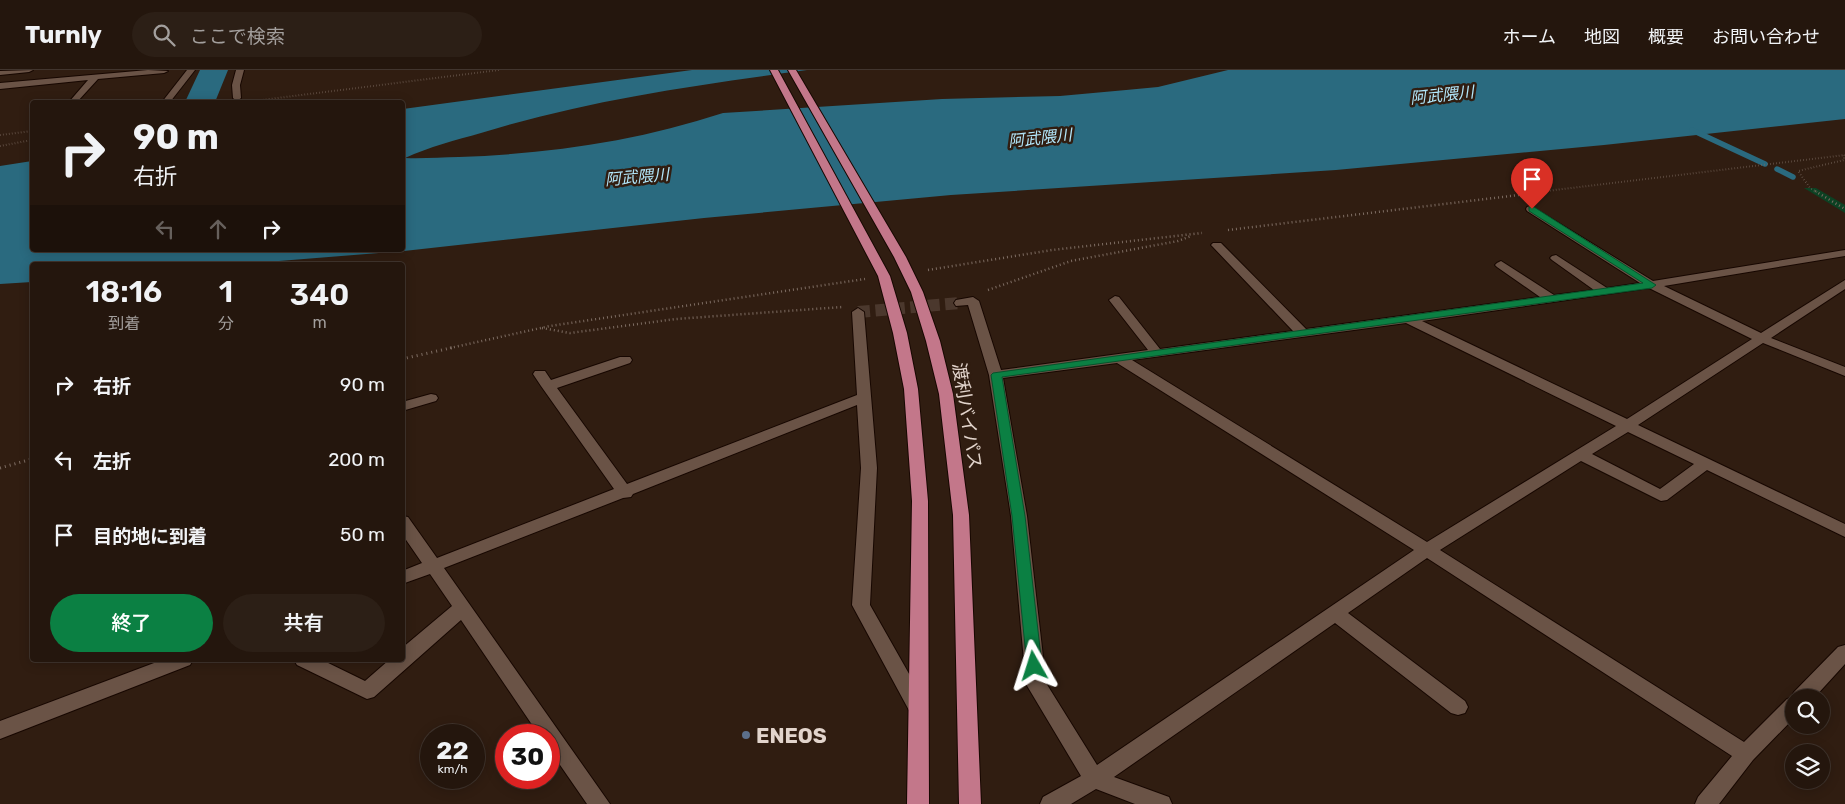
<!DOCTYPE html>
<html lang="ja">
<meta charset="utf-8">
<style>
body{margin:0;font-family:Rubik,"Noto Sans JP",sans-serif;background:#2c1f16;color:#f1f3f6;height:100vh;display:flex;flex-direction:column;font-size:19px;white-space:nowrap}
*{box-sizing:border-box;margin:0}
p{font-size:16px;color:#a39f9d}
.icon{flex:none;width:28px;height:28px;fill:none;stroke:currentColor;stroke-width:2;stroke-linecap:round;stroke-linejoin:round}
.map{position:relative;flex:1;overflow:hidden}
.panel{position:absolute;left:30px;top:192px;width:375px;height:400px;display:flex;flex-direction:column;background:#24160d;border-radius:5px;box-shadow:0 2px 12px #0003,0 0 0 1px #41352e}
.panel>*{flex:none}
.banner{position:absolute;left:30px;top:30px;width:375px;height:152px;border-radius:5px;box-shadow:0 2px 12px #0003,0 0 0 1px #41352e;background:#24160d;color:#f1f3f6;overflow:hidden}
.fabs{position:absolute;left:1785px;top:619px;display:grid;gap:10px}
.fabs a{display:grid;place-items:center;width:45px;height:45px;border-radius:50%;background:#24160d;box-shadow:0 2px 12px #0003,0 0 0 1px #41352e;font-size:25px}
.speed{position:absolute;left:420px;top:654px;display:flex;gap:10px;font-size:25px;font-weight:700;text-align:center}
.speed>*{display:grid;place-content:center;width:65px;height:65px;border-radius:50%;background:#24160d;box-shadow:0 2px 12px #0003,0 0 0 1px #41352e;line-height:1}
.speed small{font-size:12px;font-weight:400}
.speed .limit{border:8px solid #d22;background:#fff;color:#111}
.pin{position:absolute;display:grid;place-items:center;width:42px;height:42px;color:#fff;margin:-51px -21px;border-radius:50% 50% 50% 0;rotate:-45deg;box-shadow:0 0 5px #0007}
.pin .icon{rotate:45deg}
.me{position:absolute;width:55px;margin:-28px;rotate:354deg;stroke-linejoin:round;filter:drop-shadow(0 0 4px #0008)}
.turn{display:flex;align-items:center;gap:18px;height:105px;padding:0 20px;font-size:22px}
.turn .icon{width:65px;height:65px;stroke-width:2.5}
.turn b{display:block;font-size:35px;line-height:42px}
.lanes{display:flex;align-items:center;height:48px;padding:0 20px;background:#0003;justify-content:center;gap:25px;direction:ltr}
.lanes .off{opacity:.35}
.eta{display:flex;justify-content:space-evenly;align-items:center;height:85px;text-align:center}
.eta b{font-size:30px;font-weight:600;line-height:35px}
.cta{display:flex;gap:10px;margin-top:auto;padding:10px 20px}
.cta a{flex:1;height:58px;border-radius:30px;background:#0b8043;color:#fff;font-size:20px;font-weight:600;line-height:58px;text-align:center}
.cta a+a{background:#2c1f16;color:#f1f3f6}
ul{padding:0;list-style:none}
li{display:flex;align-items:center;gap:15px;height:75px;padding:0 20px}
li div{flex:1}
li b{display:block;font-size:19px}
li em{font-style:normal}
header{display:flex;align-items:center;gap:30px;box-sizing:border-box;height:70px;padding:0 25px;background:#24160d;border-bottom:1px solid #41352e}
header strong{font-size:24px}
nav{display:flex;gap:28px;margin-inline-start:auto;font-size:18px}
.search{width:350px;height:45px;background:#2c1f16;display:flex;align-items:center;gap:12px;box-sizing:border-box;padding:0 18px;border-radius:28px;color:#a39f9d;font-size:19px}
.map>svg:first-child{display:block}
</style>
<header>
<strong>Turnly</strong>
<div class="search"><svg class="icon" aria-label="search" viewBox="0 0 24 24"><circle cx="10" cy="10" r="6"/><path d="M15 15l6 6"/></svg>ここで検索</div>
<nav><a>ホーム</a><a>地図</a><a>概要</a><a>お問い合わせ</a></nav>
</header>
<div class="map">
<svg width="1845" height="734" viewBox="0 0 1845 734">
<rect width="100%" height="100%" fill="#301d11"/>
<!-- green -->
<polygon fill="#0c4123" points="1804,118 1816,118 1845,135 1845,143"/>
<!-- water -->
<path fill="#2a6a7f" d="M 692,0 L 807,0 C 697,15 587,30 481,63 C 456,70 429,77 405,88 C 423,89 441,87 459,87 C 548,84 638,71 723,43 L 942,29 L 1060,26 L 1126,20 L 1158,17 L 1228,0 L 1845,0 L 1845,49 L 1604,75 L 1336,100 L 951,125 L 704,148 L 404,181 L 228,195 L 32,195 L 32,212 L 0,214 L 0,96 L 32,91 L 32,180 L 402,180 L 403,39 Z"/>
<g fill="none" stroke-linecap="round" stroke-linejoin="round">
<!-- stream -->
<g stroke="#2a6a7f" stroke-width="5.5">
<polyline points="1692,60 1765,94"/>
<polyline points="1777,99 1793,107"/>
</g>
<!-- river -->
<polygon fill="#2a6a7f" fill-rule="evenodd" points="200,0 228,0 215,32 185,32"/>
<!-- street-tunnel -->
<polyline stroke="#4b382d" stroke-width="12" stroke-dasharray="12 5.5" stroke-linecap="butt" points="858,242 960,233"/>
<defs>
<g id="street">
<polygon points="148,0 168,1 164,3 98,9 77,32 69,32 88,10 0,19 0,13"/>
<polygon points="187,0 195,0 170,32 162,32"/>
<polygon points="236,0 244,0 240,15 241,28 237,31 233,28 232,15"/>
<path d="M 1531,136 L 1653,211 L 1845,180 L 1845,186 L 1664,216 L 1761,263 L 1845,210 L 1845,219 L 1771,268 L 1845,297 L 1845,306 L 1763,273 L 1638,355 L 1845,454 L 1845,467 L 1707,400 L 1667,430 L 1661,431 L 1581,391 L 1440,480 L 1744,672 L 1787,629 L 1791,628 L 1794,622 L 1838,577 L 1845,575 L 1845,594 L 1814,628 L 1794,628 L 1794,648 L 1753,690 L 1719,734 L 1695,734 L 1698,727 L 1732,686 L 1427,488 L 1348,543 L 1465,631 L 1468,637 L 1465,643 L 1458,645 L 1451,643 L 1335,553 L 1114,707 L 1169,727 L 1172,734 L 1135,734 L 1096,719 L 1071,734 L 1040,734 L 1043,727 L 1081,706 L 1026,614 L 1011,446 L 989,305 L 968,235 L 956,236 L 954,233 L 956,230 L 973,227 L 979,231 L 1001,300 L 1148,280 L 1109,230 L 1115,226 L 1119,227 L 1160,279 L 1293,261 L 1213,177 L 1211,175 L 1213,173 L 1221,173 L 1306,259 L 1540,227 L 1497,197 L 1495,195 L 1497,193 L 1501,191 L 1554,225 L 1594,220 L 1552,190 L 1550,188 L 1552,186 L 1556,185 L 1607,218 L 1640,213 L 1527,141 L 1526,139 L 1527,137 ZM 1649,218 L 1752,269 L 1627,349 L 1422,251 ZM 1406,253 L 1616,356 L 1427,472 L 1132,290 ZM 1117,293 L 1414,480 L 1097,695 L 1046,613 L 1027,446 L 1003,308 ZM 1628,362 L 1694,394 L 1660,419 L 1592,384 Z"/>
<polygon points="858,238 864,242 877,398 870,535 925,632 928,638 925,644 918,646 911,644 852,535 861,398 857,335 633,424 631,427 623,428 444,498 610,734 587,734 549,679 549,665 539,665 461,550 374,627 367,629 297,595 294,590 322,590 365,611 389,590 402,590 402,578 452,536 430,504 402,514 402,501 422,493 402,464 402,446 408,447 437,488 614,419 541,316 533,304 535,301 545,301 551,310 620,287 630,287 632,290 630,293 557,318 627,414 857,325 852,242"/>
<polygon points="431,324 436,325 438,328 436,331 402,341 402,332"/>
<polygon points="162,590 193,590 190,595 0,669 0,651"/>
</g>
<polygon id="secondary" points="33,0 29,2 0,5 0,1"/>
<g id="highway">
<polygon points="770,0 778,0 890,206 907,263 918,319 928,431 929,734 907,734 912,431 904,319 893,263 878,206"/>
<polygon points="788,0 796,0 906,187 923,222 940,271 953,324 969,445 981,734 959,734 953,445 939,324 926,271 911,222 894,187"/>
</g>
</defs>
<!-- street casing -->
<use href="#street" stroke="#170701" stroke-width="2"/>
<!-- secondary casing -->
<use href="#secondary" stroke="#170701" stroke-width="2"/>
<!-- highway casing -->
<use href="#highway" stroke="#170701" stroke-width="2"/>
<!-- path-far2 -->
<g stroke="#7d6c62" stroke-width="2" stroke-dasharray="0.5 2.5" stroke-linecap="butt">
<polyline points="254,31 499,0"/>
<polyline points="0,65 32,61"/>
<polyline points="0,76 32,70"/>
<polyline points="1538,122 1845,85"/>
<polyline points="1817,122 1810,118 1798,101 1844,90 1844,85"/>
</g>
<!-- path-far1 -->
<g stroke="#7d6c62" stroke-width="2.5" stroke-dasharray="1 3" stroke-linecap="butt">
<polyline points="1815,121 1845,139"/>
<polyline points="1538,122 1545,121"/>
<polyline points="1228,160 1519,125"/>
<polyline points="928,200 1052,180 1202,163"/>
<polyline points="988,220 1071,191 1178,171 1191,166"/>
<polyline points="542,258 570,263 676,249 842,237"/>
<polyline points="450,278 550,256 865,209"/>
</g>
<!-- path -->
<g stroke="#7d6c62" stroke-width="3" stroke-dasharray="1 4" stroke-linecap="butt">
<polyline points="402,289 455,277"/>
<polyline points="0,398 32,389"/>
</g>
<!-- street -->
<use href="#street" fill="#6a5346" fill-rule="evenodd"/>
<!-- secondary -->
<use href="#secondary" fill="#6a5346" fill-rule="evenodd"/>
<!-- highway -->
<use href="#highway" fill="#c3778a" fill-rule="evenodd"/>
</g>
<!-- route -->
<polygon fill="#0b8043" stroke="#07532c" points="1529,137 1534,137 1656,215 1652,218 1002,307 1025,446 1042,596 1040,600 1034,601 1029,600 1027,596 1012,446 991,305 993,303 1643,213 1529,141"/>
<!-- markers -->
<circle fill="#5c6f8a" stroke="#301d11" stroke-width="2" cx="746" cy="665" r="5"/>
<g text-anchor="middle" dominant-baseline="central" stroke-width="5" stroke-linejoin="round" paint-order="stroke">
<!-- far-water labels -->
<g font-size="16" font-style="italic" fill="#b2e7fb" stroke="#301d11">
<text transform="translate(1442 25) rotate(-6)">阿武隈川</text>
<text transform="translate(1040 68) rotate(-6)">阿武隈川</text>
<text transform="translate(637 107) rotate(-5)">阿武隈川</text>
</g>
<!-- street labels -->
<g font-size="18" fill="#e2d4cc" stroke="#301d11">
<text transform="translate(967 346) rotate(81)">渡利バイパス</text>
</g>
<!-- near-poi labels -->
<g font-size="21" font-weight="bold" fill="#e2d4cc" stroke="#301d11" text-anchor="start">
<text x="756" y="665">ENEOS</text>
</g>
</g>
</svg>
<div class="fabs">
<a><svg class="icon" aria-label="search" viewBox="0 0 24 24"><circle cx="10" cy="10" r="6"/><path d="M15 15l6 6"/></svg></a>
<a><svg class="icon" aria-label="layers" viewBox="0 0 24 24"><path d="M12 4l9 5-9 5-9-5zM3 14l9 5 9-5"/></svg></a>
</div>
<div class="speed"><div>22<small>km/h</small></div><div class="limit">30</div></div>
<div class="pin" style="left:1532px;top:139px;background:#d93025"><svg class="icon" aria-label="arrive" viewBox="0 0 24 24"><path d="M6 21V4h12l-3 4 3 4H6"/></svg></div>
<svg class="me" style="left:1034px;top:596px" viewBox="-20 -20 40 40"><path d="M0-17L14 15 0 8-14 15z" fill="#0b8043" stroke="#fff" stroke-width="4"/></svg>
<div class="banner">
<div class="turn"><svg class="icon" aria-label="right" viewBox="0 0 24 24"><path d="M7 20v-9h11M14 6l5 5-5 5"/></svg><div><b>90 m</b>右折</div></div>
<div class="lanes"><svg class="icon off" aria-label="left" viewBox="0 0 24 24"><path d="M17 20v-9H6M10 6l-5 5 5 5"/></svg><svg class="icon off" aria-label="ahead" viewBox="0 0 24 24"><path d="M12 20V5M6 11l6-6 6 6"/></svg><svg class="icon" aria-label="right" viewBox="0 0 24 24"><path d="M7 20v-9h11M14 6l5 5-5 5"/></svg></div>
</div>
<section class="panel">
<div class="eta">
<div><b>18:16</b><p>到着</p></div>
<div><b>1</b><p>分</p></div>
<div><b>340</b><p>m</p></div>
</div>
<ul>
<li><svg class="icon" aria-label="right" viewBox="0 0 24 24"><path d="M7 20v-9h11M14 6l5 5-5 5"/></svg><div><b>右折</b></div><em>90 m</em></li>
<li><svg class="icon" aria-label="left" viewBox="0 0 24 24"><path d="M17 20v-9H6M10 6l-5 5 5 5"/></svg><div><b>左折</b></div><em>200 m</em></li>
<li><svg class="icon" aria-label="arrive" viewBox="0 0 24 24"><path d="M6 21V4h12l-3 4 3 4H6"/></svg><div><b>目的地に到着</b></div><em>50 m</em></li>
</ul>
<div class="cta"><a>終了</a><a>共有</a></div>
</section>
</div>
